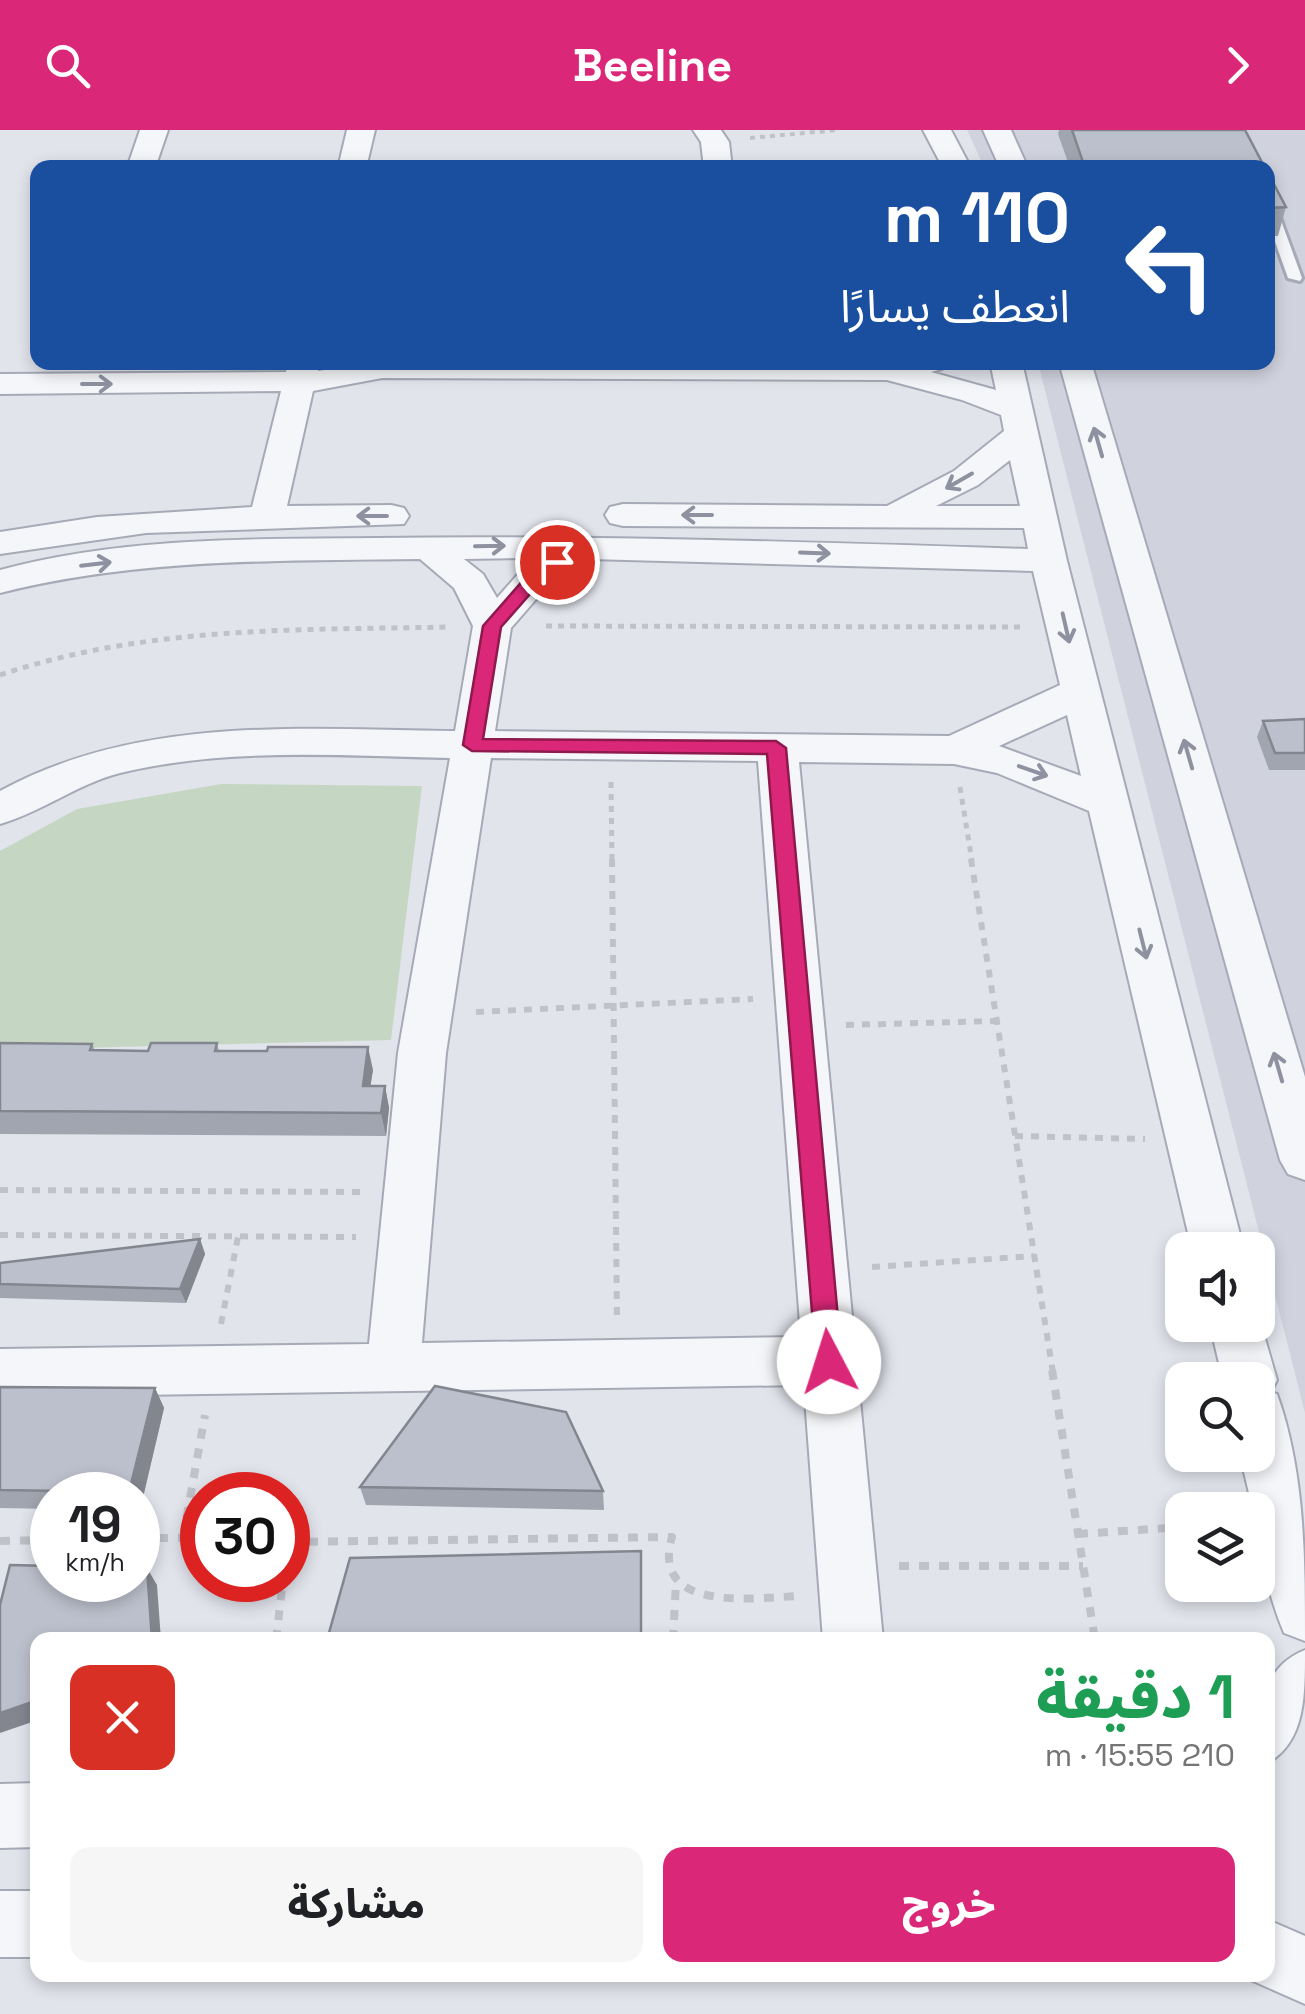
<!DOCTYPE html>
<html lang="ar">
<meta charset="utf-8">
<style>
body{margin:0;font-family:"Space Grotesk","Noto Sans Arabic",sans-serif;background:#f6f6f6;color:#202124;direction:rtl;height:100vh;display:flex;flex-direction:column;font-size:38px;white-space:nowrap}
*{box-sizing:border-box;margin:0}
p{font-size:32px;color:#757577}
.icon{flex:none;width:55px;height:55px;fill:none;stroke:currentColor;stroke-width:2;stroke-linecap:round;stroke-linejoin:round}
.map{position:relative;flex:1;overflow:hidden;direction:ltr}
.panel{position:absolute;left:30px;top:1502px;width:1245px;height:350px;display:flex;flex-direction:column;background:#fff;border-radius:20px;box-shadow:0 5px 15px #0003;direction:rtl}
.panel>*{flex:none}
.top-card{position:absolute;left:30px;top:30px;width:1245px;height:210px;border-radius:20px;box-shadow:0 5px 15px #0003;direction:rtl;background:#1a4fa0;color:#fff;overflow:hidden}
.controls{position:absolute;left:1165px;top:1102px;display:grid;gap:20px}
.controls a{display:grid;place-items:center;width:110px;height:110px;border-radius:20px;background:#fff;box-shadow:0 5px 15px #0003;font-size:50px}
.speed{position:absolute;left:30px;top:1342px;display:flex;gap:20px;font-size:50px;font-weight:700;text-align:center}
.speed>*{display:grid;place-content:center;width:130px;height:130px;border-radius:50%;background:#fff;box-shadow:0 5px 15px #0003;line-height:1}
.speed small{font-size:25px;font-weight:400}
.speed .limit{border:15px solid #d22;background:#fff;color:#111}
.pin{position:absolute;display:grid;place-items:center;width:85px;height:85px;color:#fff;margin:-42px;border:5px solid #fff;border-radius:50%;box-shadow:0 2px 10px #0007}
.me{position:absolute;width:110px;margin:-55px;rotate:355deg;stroke-linejoin:round;filter:drop-shadow(0 0 8px #0008)}
.turn{display:flex;align-items:center;gap:35px;height:210px;padding:0 40px;font-size:45px}
.turn .icon{width:130px;height:130px;stroke-width:2.5}
.turn b{display:block;font-size:70px;line-height:85px}
.round{display:grid;place-items:center;flex:none;width:105px;height:105px;border-radius:20px;background:#f6f6f6}
.summary{display:flex;align-items:center;justify-content:space-between;height:170px;padding:0 40px}
h1{font-size:60px;font-weight:800;line-height:75px;color:#1e9e55}
.primary-button{display:flex;gap:20px;margin-top:auto;padding:20px 40px}
.primary-button a{flex:1;height:115px;border-radius:20px;background:#db2777;color:#fff;font-size:40px;font-weight:800;line-height:115px;text-align:center}
.primary-button a+a{background:#f6f6f6;color:#202124}
header{display:flex;justify-content:space-between;align-items:center;height:130px;padding:0 40px;background:#db2777;color:#fff;font-size:45px;font-weight:800}
.map>svg:first-child{display:block}
</style>
<header><svg class="icon" aria-label="forward" viewBox="0 0 24 24"><path d="M9 5l7 7-7 7"/></svg>Beeline<svg class="icon" aria-label="search" viewBox="0 0 24 24"><circle cx="10" cy="10" r="6"/><path d="M15 15l6 6"/></svg></header>
<div class="map">
<svg width="1305" height="1884" viewBox="0 0 1305 1884">
<rect width="100%" height="100%" fill="#e2e4ec"/>
<!-- built -->
<polygon fill="#d0d3de" points="967,0 1305,0 1305,1283 1038,233 1268,232 1268,38 984,37"/>
<!-- green -->
<polygon fill="#c5d7c2" points="221,654 422,656 391,910 0,920 0,721 77,679"/>
<g fill="none" stroke-linecap="round" stroke-linejoin="round">
<defs>
<polygon id="service" points="1268,70 1275,74 1302,148 1300,151 1288,148 1268,92"/>
<g id="minor">
<polygon points="140,0 168,0 155,38 127,38"/>
<polygon points="347,0 375,0 366,38 338,38"/>
<polygon points="693,0 721,0 729,12 732,38 704,38 701,12"/>
<polygon points="923,0 951,0 971,38 943,38"/>
<polygon points="983,0 1011,0 1028,38 1000,38"/>
<path d="M 288,232 L 320,232 L 318,241 L 349,236 L 346,232 L 947,232 L 942,239 L 931,242 L 996,260 L 990,232 L 1022,232 L 1067,431 L 1244,1120 L 1192,1120 L 1089,681 L 997,643 L 954,634 L 799,632 L 883,1510 L 823,1510 L 804,1255 L 0,1267 L 0,1219 L 369,1214 L 398,923 L 450,628 C 341,626 227,617 120,643 C 77,654 42,682 0,694 L 0,661 C 139,585 302,599 455,601 L 473,496 L 454,458 L 420,429 C 278,431 138,428 0,463 L 0,440 C 123,407 250,409 377,408 C 594,405 810,412 1028,419 L 1024,398 L 623,396 L 610,393 L 605,385 L 610,377 L 623,374 L 887,376 L 954,341 L 1004,301 L 1001,285 L 962,270 L 887,250 L 382,248 L 313,261 L 287,376 L 391,375 L 404,378 L 409,386 L 404,394 L 146,403 L 0,424 L 0,402 L 97,387 L 252,377 L 281,261 L 0,264 L 0,244 L 286,242 ZM 1010,330 L 1020,376 L 936,376 L 978,355 ZM 522,428 L 541,429 L 519,443 L 497,468 L 483,444 L 464,429 ZM 589,429 L 1033,441 L 1060,555 L 949,606 L 495,601 L 511,498 L 545,459 ZM 1067,585 L 1081,646 L 999,616 ZM 491,628 L 758,631 L 801,1207 L 422,1213 L 446,923 Z"/>
<polygon points="1059,232 1091,232 1305,947 1305,1050 1288,1044 1280,1030"/>
<path d="M 1258,1184 L 1277,1250 L 1271,1262 L 1277,1264 C 1305,1342 1305,1428 1305,1511 L 1284,1503 C 1268,1465 1258,1420 1258,1380 L 1253,1380 L 1240,1325 L 1258,1325 L 1258,1250 L 1223,1250 L 1210,1195 L 1258,1195 Z"/>
<path d="M 1305,1520 C 1305,1568 1305,1611 1268,1633 C 1265,1585 1254,1541 1305,1520 Z"/>
<polygon points="38,1653 38,1717 0,1718 0,1654"/>
<rect x="0" y="1761" width="38" height="66"/>
<polygon points="1268,1790 1305,1806 1305,1874 1244,1847 1268,1845"/>
</g>
</defs>
<!-- service casing -->
<use href="#service" stroke="#a6aab7" stroke-width="6"/>
<!-- minor casing -->
<use href="#minor" stroke="#a6aab7" stroke-width="4"/>
<!-- path-far3 -->
<polyline stroke="#c0c2ca" stroke-width="4" stroke-dasharray="5 5" stroke-linecap="butt" points="750,8 838,0"/>
<!-- path-far2 -->
<g stroke="#c0c2ca" stroke-width="5" stroke-dasharray="6 6" stroke-linecap="butt">
<polyline points="546,496 1024,497"/>
<path d="M 0,545 C 146,496 296,500 449,497"/>
<polyline points="611,652 612,731"/>
<polyline points="960,657 972,731"/>
</g>
<!-- path-far1 -->
<g stroke="#c0c2ca" stroke-width="6" stroke-dasharray="8 8" stroke-linecap="butt">
<polyline points="612,729 617,1190"/>
<polyline points="971,729 1053,1243"/>
<polyline points="476,882 753,869"/>
<polyline points="846,895 996,891"/>
<polyline points="1015,1006 1145,1009"/>
<polyline points="0,1060 360,1062"/>
<polyline points="0,1105 356,1107"/>
<polyline points="872,1137 1034,1126"/>
<polyline points="221,1194 238,1107"/>
</g>
<!-- path -->
<g stroke="#c0c2ca" stroke-width="8" stroke-dasharray="10 10" stroke-linecap="butt">
<polyline points="1052,1240 1095,1510"/>
<polyline points="1078,1404 1182,1397"/>
<polyline points="183,1407 205,1285"/>
<polyline points="138,1408 202,1408"/>
<polyline points="0,1411 52,1410"/>
<path d="M 288,1412 L 672,1407 C 650,1483 753,1468 799,1466"/>
<polyline points="899,1436 1083,1436"/>
<polyline points="276,1510 283,1450"/>
<polyline points="673,1510 676,1452"/>
</g>
<!-- service -->
<use href="#service" fill="#f5f6f9" fill-rule="evenodd"/>
<!-- minor -->
<use href="#minor" fill="#f5f6f9" fill-rule="evenodd"/>
</g>
<!-- wall -->
<g fill="#a1a5af">
<polygon points="1059,0 1245,0 1265,38 1070,38 1058,4"/>
<polygon points="1268,43 1286,77 1278,106 1268,106"/>
<polygon points="1305,589 1305,640 1269,640 1257,607 1263,591"/>
<polygon points="0,913 92,914 95,920 148,921 217,913 219,921 373,940 370,956 385,956 389,978 386,1006 0,1004"/>
<polygon points="200,1109 205,1124 186,1173 0,1168 0,1133"/>
<polygon points="0,1257 155,1258 164,1278 140,1380 138,1380 138,1365 52,1365 52,1379 0,1378"/>
<polygon points="360,1357 603,1361 604,1380 366,1375"/>
</g>
<!-- shaded-wall -->
<g fill="#83868f">
<polygon points="368,917 373,940 367,978 363,956"/>
<polygon points="385,956 389,978 386,1006 381,983"/>
<polygon points="200,1109 205,1124 186,1173 180,1159"/>
<polygon points="155,1258 164,1278 140,1380 138,1377 138,1365 131,1365 129,1362"/>
<polygon points="147,1438 157,1455 161,1510 152,1510"/>
<polygon points="38,1570 38,1590 0,1603 0,1583"/>
</g>
<!-- building -->
<g fill="#bbc0cc" stroke="#83868f" stroke-width="2.5">
<polygon points="1072,0 1245,0 1265,38 1085,38"/>
<polygon points="1268,43 1286,77 1268,78"/>
<polygon points="1305,589 1305,623 1275,623 1263,591"/>
<polygon points="0,913 92,914 90,920 148,921 151,913 217,913 215,921 267,921 268,917 368,917 363,956 385,956 381,983 0,981"/>
<polygon points="200,1109 180,1159 0,1154 0,1133"/>
<polygon points="435,1256 566,1282 603,1361 360,1357"/>
<polygon points="0,1257 155,1258 129,1362 0,1360"/>
<polygon points="641,1421 641,1510 327,1510 350,1428"/>
<polygon points="10,1435 52,1436 52,1450 138,1450 138,1438 147,1438 152,1510 38,1510 38,1570 0,1583 0,1475"/>
</g>
<!-- one-way arrows -->
<defs><path id="oneway-shaft" d="M-6 0H5M1.5-3L5.5 0L1.5 3" fill="none" stroke-width="1.6" stroke-linecap="round" stroke-linejoin="round" transform="scale(2.5)"/></defs>
<g stroke="#8e92a0">
<use href="#oneway-shaft" transform="translate(97 254)"/>
<use href="#oneway-shaft" transform="translate(1098 312) rotate(-106)"/>
<use href="#oneway-shaft" transform="translate(959 351) rotate(150)"/>
<use href="#oneway-shaft" transform="translate(697 385) rotate(180)"/>
<use href="#oneway-shaft" transform="translate(372 386) rotate(180)"/>
<use href="#oneway-shaft" transform="translate(490 416) rotate(-1)"/>
<use href="#oneway-shaft" transform="translate(815 423) rotate(2)"/>
<use href="#oneway-shaft" transform="translate(96 434) rotate(-7)"/>
<use href="#oneway-shaft" transform="translate(1066 498) rotate(77)"/>
<use href="#oneway-shaft" transform="translate(1188 624) rotate(-106)"/>
<use href="#oneway-shaft" transform="translate(1033 641) rotate(19)"/>
<use href="#oneway-shaft" transform="translate(1143 814) rotate(76)"/>
<use href="#oneway-shaft" transform="translate(1278 937) rotate(-106)"/>
</g>
<!-- route -->
<polygon fill="#db2777" stroke="#8e194d" stroke-width="2.5" points="557,427 563,428 563,436 538,455 501,497 483,609 776,611 786,618 842,1232 838,1240 829,1243 820,1240 816,1232 767,624 472,621 463,615 483,496 526,447"/>
</svg>
<div class="controls">
<a><svg class="icon" aria-label="sound" viewBox="0 0 24 24"><path d="M4 9h4l5-4v14l-5-4H4zM17 9q2 3 0 6"/></svg></a>
<a><svg class="icon" aria-label="search" viewBox="0 0 24 24"><circle cx="10" cy="10" r="6"/><path d="M15 15l6 6"/></svg></a>
<a><svg class="icon" aria-label="layers" viewBox="0 0 24 24"><path d="M12 4l9 5-9 5-9-5zM3 14l9 5 9-5"/></svg></a>
</div>
<div class="speed"><div>19<small>km/h</small></div><div class="limit">30</div></div>
<div class="pin" style="left:557px;top:432px;background:#d93025"><svg class="icon" aria-label="arrive" viewBox="0 0 24 24"><path d="M6 21V4h12l-3 4 3 4H6"/></svg></div>
<svg class="me" style="left:829px;top:1232px" viewBox="-20 -20 40 40"><circle r="19" fill="#fff"/><path d="M0-13L10 11 0 6-10 11z" fill="#db2777"/></svg>
<div class="top-card">
<div class="turn"><svg class="icon" aria-label="left" viewBox="0 0 24 24"><path d="M17 20v-9H6M10 6l-5 5 5 5"/></svg><div><b>110 m</b>انعطف يسارًا</div></div>
</div>
<section class="panel">
<div class="summary"><div><h1>1 دقيقة</h1><p>210 m · 15:55</p></div><a class="round" style="background:#d93025;color:#fff"><svg class="icon" aria-label="close" viewBox="0 0 24 24"><path d="M6 6l12 12M18 6L6 18"/></svg></a></div>
<div class="primary-button"><a>خروج</a><a>مشاركة</a></div>
</section>
</div>
